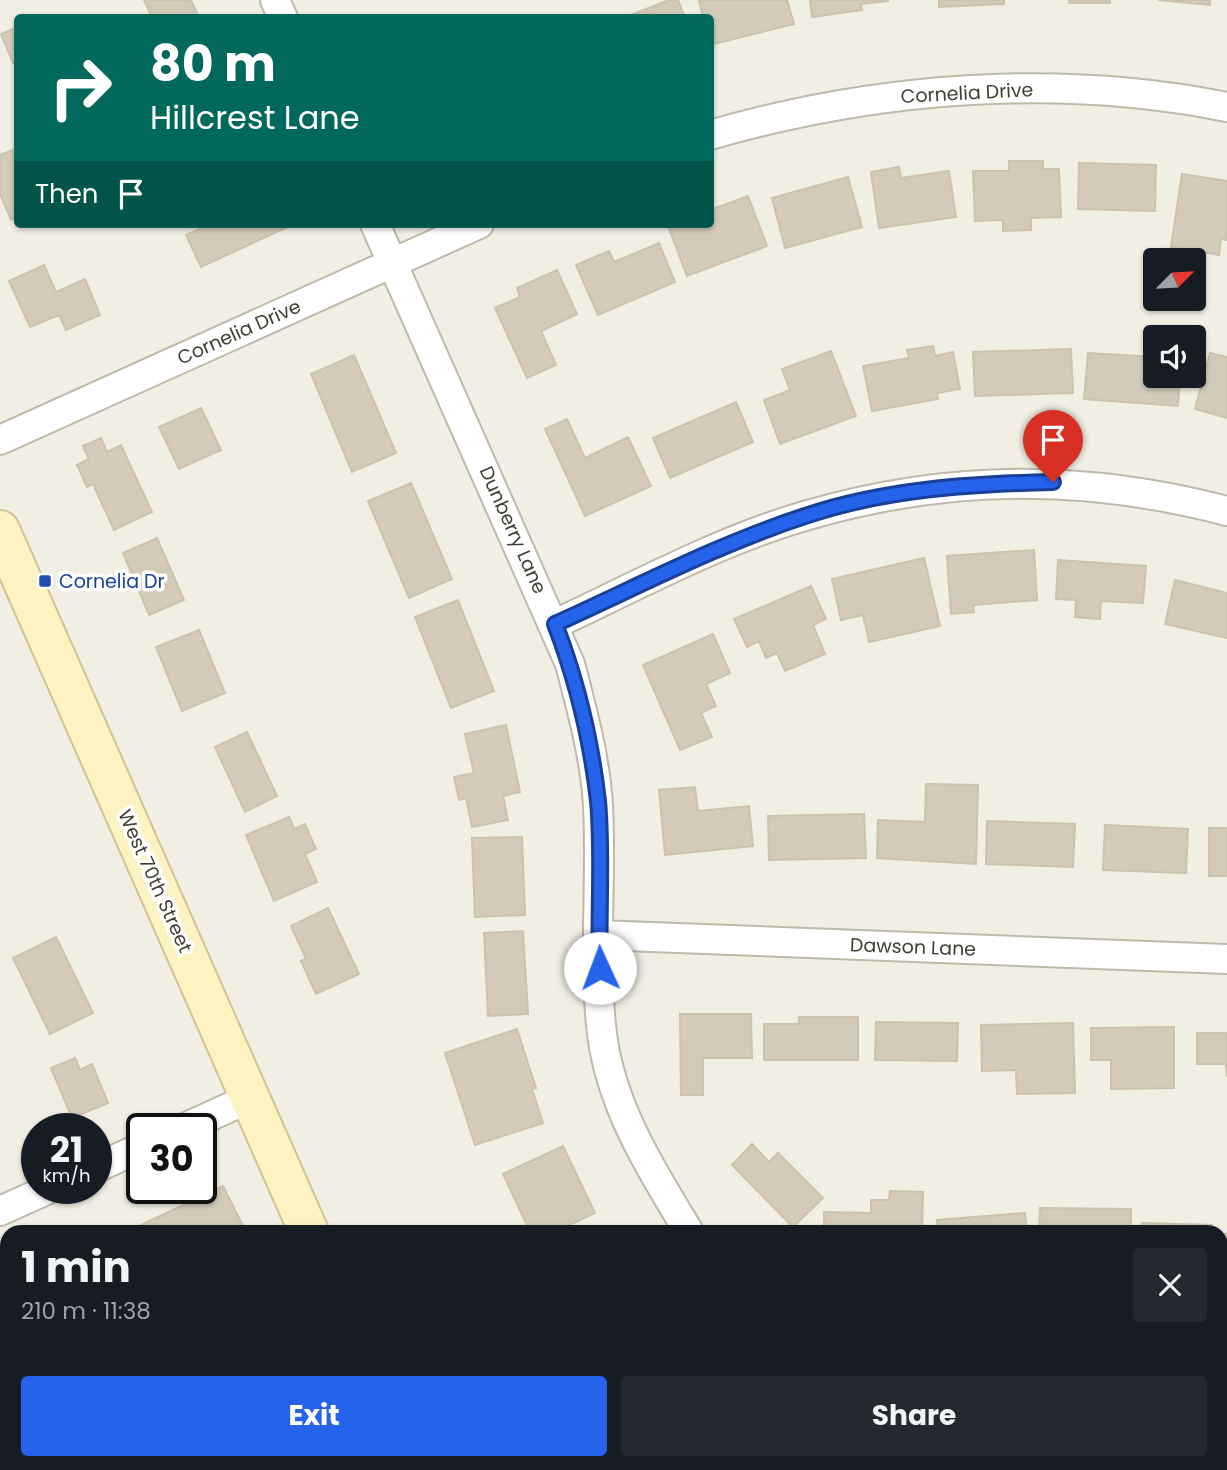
<!DOCTYPE html>
<meta charset="utf-8">
<style>
body{margin:0;font-family:Poppins,sans-serif;background:#242831;color:#f1f3f6;height:100vh;display:flex;flex-direction:column;font-size:26px;white-space:nowrap}
*{box-sizing:border-box;margin:0}
p{font-size:23px;color:#9ea1a6}
.icon{flex:none;width:38px;height:38px;fill:none;stroke:currentColor;stroke-width:2;stroke-linecap:round;stroke-linejoin:round}
.map{position:relative;flex:1;overflow:hidden}
.sheet{position:absolute;left:0px;top:1225px;width:1228px;height:245px;display:flex;flex-direction:column;background:#171b24;border-radius:21px 21px 0 0;box-shadow:0 2px 5px #0004}
.sheet>*{flex:none}
.guide{position:absolute;left:14px;top:14px;width:700px;height:214px;border-radius:7px;box-shadow:0 2px 5px #0004;background:#00695c;color:#fff;overflow:hidden}
.needle{width:46px;rotate:66deg}
.tools{position:absolute;left:1143px;top:248px;display:grid;gap:14px}
.tools a{display:grid;place-items:center;width:63px;height:63px;border-radius:7px;background:#171b24;box-shadow:0 2px 5px #0004;font-size:35px}
.speed{position:absolute;left:21px;top:1113px;display:flex;gap:14px;font-size:35px;font-weight:700;text-align:center}
.speed>*{display:grid;place-content:center;width:91px;height:91px;border-radius:50%;background:#171b24;box-shadow:0 2px 5px #0004;line-height:1}
.speed small{font-size:18px;font-weight:400}
.speed .limit{border:4px solid #111;border-radius:10px;background:#fff;color:#111}
.pin{position:absolute;display:grid;place-items:center;width:60px;height:60px;color:#fff;margin:-72px -30px;border-radius:50% 50% 50% 0;rotate:-45deg;box-shadow:0 0 7px #0007}
.pin .icon{rotate:45deg}
.me{position:absolute;width:77px;margin:-38px;rotate:358deg;stroke-linejoin:round;filter:drop-shadow(0 0 5px #0008)}
.turn{display:flex;align-items:center;gap:24px;height:147px;padding:0 21px;font-size:32px}
.turn .icon{width:91px;height:91px;stroke-width:2.5}
.turn b{display:block;font-size:49px;line-height:60px}
.then{display:flex;align-items:center;height:66px;padding:0 21px;background:#0003;gap:14px;font-size:26px}
.round{display:grid;place-items:center;flex:none;width:74px;height:74px;border-radius:7px;background:#242831}
.head{display:flex;align-items:center;justify-content:space-between;height:119px;padding:0 21px}
h1{font-size:42px;font-weight:700;line-height:52px}
.button{display:flex;gap:14px;margin-top:auto;padding:14px 21px}
.button a{flex:1;height:80px;border-radius:7px;background:#2563eb;color:#fff;font-size:28px;font-weight:700;line-height:80px;text-align:center}
.button a+a{background:#242831;color:#f1f3f6}
.map>svg:first-child{display:block}
</style>
<div class="map">
<svg width="1227" height="1470" viewBox="0 0 1227 1470">
<rect width="100%" height="100%" fill="#f1eee3"/>
<!-- building -->
<g fill="#d3cab9" stroke="#cdc2ad" stroke-width="2">
<polygon points="144,0 191,0 198,15 192,18 146,18 151,15"/>
<polygon points="669,0 678,0 685,18 623,18"/>
<polygon points="699,0 787,0 794,24 710,45 710,18 703,18"/>
<polygon points="810,0 888,0 888,1 861,4 862,10 812,17"/>
<polygon points="939,0 1004,0 1004,4 939,7"/>
<rect x="1069" y="0" width="41" height="3"/>
<polygon points="1158,0 1210,0 1210,5"/>
<polygon points="18,27 18,61 13,63 1,34"/>
<polygon points="18,148 18,217 11,220 0,194 0,155"/>
<polygon points="1009,161 1043,161 1043,169 1059,169 1061,217 1031,218 1031,230 1003,231 1003,220 975,221 973,171 1009,171"/>
<polygon points="1079,163 1156,165 1155,211 1078,209"/>
<polygon points="899,167 901,178 949,171 956,217 879,228 871,172"/>
<polygon points="1182,174 1227,181 1227,240 1221,239 1219,255 1171,247"/>
<polygon points="848,177 862,227 785,248 772,198"/>
<polygon points="748,196 767,246 687,276 668,226 710,224 710,210"/>
<polygon points="211,224 294,224 201,267 186,235"/>
<polygon points="659,243 675,282 598,315 576,265 609,251 614,262"/>
<polygon points="44,265 56,292 85,279 100,315 66,330 59,315 30,327 9,281"/>
<polygon points="557,270 577,314 541,331 556,365 527,378 495,308 520,297 517,288"/>
<polygon points="933,346 935,356 953,352 960,389 937,393 938,399 872,411 863,366 909,358 907,350"/>
<polygon points="1071,349 1073,393 975,396 973,352"/>
<polygon points="831,351 856,416 780,444 764,400 790,390 782,369"/>
<polygon points="1088,353 1155,357 1155,376 1180,376 1178,406 1084,399"/>
<polygon points="1210,353 1227,357 1227,418 1195,409"/>
<polygon points="354,355 396,453 352,472 311,374"/>
<polygon points="736,402 753,442 670,478 653,438"/>
<polygon points="201,408 221,450 179,469 159,427"/>
<polygon points="567,419 585,458 628,437 651,486 585,516 545,429"/>
<polygon points="101,438 107,452 121,445 152,512 114,530 93,484 87,487 77,465 89,459 83,446"/>
<polygon points="411,483 452,579 409,598 368,501"/>
<polygon points="157,538 184,600 149,615 123,553"/>
<polygon points="1034,550 1037,600 973,605 974,612 951,614 947,556"/>
<polygon points="924,558 940,626 869,642 863,615 841,620 832,579"/>
<polygon points="1058,560 1146,566 1143,603 1101,601 1100,619 1075,617 1076,600 1056,599"/>
<polygon points="1175,580 1227,593 1227,638 1165,624"/>
<polygon points="811,586 826,619 813,625 825,654 785,671 777,653 766,658 759,641 747,647 734,619"/>
<polygon points="458,600 494,691 451,708 415,617"/>
<polygon points="199,630 225,693 182,711 156,647"/>
<polygon points="713,634 730,673 706,684 716,706 701,713 712,737 680,750 643,665"/>
<polygon points="506,725 520,792 503,796 508,820 472,827 466,798 459,800 454,777 474,773 465,734"/>
<polygon points="247,732 277,796 245,812 215,747"/>
<polygon points="926,784 978,785 976,864 877,858 878,820 925,822"/>
<polygon points="695,787 698,811 749,806 753,846 665,855 659,790"/>
<polygon points="864,814 866,858 769,860 768,816"/>
<polygon points="289,817 294,829 305,824 316,849 305,854 317,882 274,901 246,835"/>
<polygon points="987,821 1075,824 1073,867 986,864"/>
<polygon points="1105,825 1188,829 1186,873 1103,870"/>
<rect x="1209" y="828" width="18" height="48"/>
<polygon points="522,837 525,915 475,917 472,838"/>
<polygon points="328,908 359,974 316,994 301,961 306,959 291,926"/>
<polygon points="523,931 528,1014 488,1016 484,933"/>
<polygon points="56,937 93,1013 50,1034 13,958"/>
<polygon points="680,1014 751,1014 752,1058 703,1058 703,1095 681,1095"/>
<polygon points="799,1017 858,1017 858,1060 764,1060 764,1024 799,1024"/>
<polygon points="876,1022 958,1023 957,1061 875,1060"/>
<polygon points="1073,1023 1075,1093 1017,1094 1016,1070 982,1071 981,1025"/>
<polygon points="1174,1027 1174,1088 1111,1089 1111,1060 1091,1060 1091,1028"/>
<polygon points="517,1029 536,1088 532,1089 543,1123 475,1145 445,1053"/>
<polygon points="1197,1033 1227,1033 1227,1077 1226,1064 1197,1064"/>
<polygon points="75,1058 80,1070 92,1064 108,1103 72,1118 51,1068"/>
<polygon points="752,1144 769,1162 778,1153 823,1198 793,1227 732,1165"/>
<polygon points="563,1146 595,1213 565,1227 567,1232 530,1232 503,1174"/>
<polygon points="223,1186 243,1226 229,1232 142,1232 139,1226"/>
<polygon points="890,1191 923,1192 922,1232 824,1232 824,1212 871,1213 871,1200 889,1200"/>
<polygon points="1040,1208 1131,1209 1131,1232 1039,1232"/>
<polygon points="1025,1213 1027,1232 938,1232 937,1220"/>
<polygon points="1142,1223 1212,1225 1211,1232 1142,1232"/>
<rect x="1222" y="1234" width="5" height="29"/>
<polygon points="7,1281 7,1330 0,1333 0,1284"/>
<polygon points="1222,1422 1227,1422 1227,1464 1153,1466 1153,1463 1222,1463"/>
<polygon points="120,1463 187,1463 172,1470 123,1470"/>
<polygon points="771,1463 827,1463 825,1470"/>
<polygon points="861,1463 887,1463 887,1467 862,1468"/>
<polygon points="910,1463 938,1463 938,1468 911,1469"/>
<polygon points="950,1463 1034,1463 1034,1465 950,1468"/>
<polygon points="1050,1463 1141,1463 1141,1470 1111,1470 1111,1464"/>
</g>
<g fill="none" stroke-linecap="round" stroke-linejoin="round">
<defs>
<g id="street">
<polyline points="275,0 283,18"/>
<path d="M 710,135 C 876,87 1057,73 1227,107"/>
<path d="M 375,224 L 570,664 C 582,710 595,757 598,805 C 602,881 593,958 602,1034 C 611,1107 652,1171 689,1232"/>
<polyline points="0,440 479,224"/>
<path d="M 555,624 C 637,586 720,540 808,515 C 950,474 1085,474 1227,511"/>
<polyline points="598,935 1227,959"/>
<polyline points="182,1129 250,1098"/>
<polyline points="96,1168 142,1147"/>
<polyline points="0,1211 51,1188"/>
<polyline points="1222,1352 1227,1352"/>
<polyline points="379,1470 394,1463"/>
</g>
<g id="secondary">
<polyline points="0,530 309,1232"/>
<polyline points="431,1463 437,1470"/>
<polyline points="466,1463 472,1470"/>
</g>
</defs>
<!-- street casing -->
<use href="#street" stroke="#bfb9a9" stroke-width="32"/>
<!-- secondary casing -->
<use href="#secondary" stroke="#d1c394" stroke-width="42"/>
<!-- street -->
<use href="#street" stroke="#fff" stroke-width="28"/>
<!-- secondary -->
<use href="#secondary" stroke="#fdf2c2" stroke-width="38"/>
</g>
<g fill="none" stroke-linecap="round" stroke-linejoin="round">
<defs>
<path id="route" d="M 600,968 C 598,913 603,856 598,801 C 591,740 577,681 555,624 C 637,587 719,544 805,516 C 885,489 969,484 1053,482"/>
</defs>
<!-- route casing -->
<use href="#route" stroke="#184099" stroke-width="18"/>
<!-- route -->
<use href="#route" stroke="#2563eb" stroke-width="12"/>
</g>
<!-- markers -->
<rect fill="#1a4fb4" stroke="#fff" stroke-width="2.5" x="38" y="574" width="14" height="14" rx="3.5"/>
<g text-anchor="middle" dominant-baseline="central" stroke-width="7" stroke-linejoin="round" paint-order="stroke">
<!-- street labels -->
<g font-size="19" fill="#433e34" stroke="#fff">
<text transform="translate(967 93) rotate(-3)">Cornelia Drive</text>
<text transform="translate(239 332) rotate(-24)">Cornelia Drive</text>
<text transform="translate(513 530) rotate(66)">Dunberry Lane</text>
<text transform="translate(155 881) rotate(66)">West 70th Street</text>
<text transform="translate(913 947) rotate(2)">Dawson Lane</text>
</g>
<!-- transit labels -->
<g font-size="19" fill="#164399" stroke="#fff" text-anchor="start">
<text x="59" y="581">Cornelia Dr</text>
</g>
</g>
</svg>
<div class="tools">
<a><svg class="needle" viewBox="-14 -14 28 28"><path d="M0-13l5 13h-10z" fill="#e53935"/><path d="M0 13l5-13h-10z" fill="#9ea1a6"/></svg></a>
<a><svg class="icon" aria-label="sound" viewBox="0 0 24 24"><path d="M4 9h4l5-4v14l-5-4H4zM17 9q2 3 0 6"/></svg></a>
</div>
<div class="speed"><div>21<small>km/h</small></div><div class="limit">30</div></div>
<div class="pin" style="left:1053px;top:482px;background:#d93025"><svg class="icon" aria-label="arrive" viewBox="0 0 24 24"><path d="M6 21V4h12l-3 4 3 4H6"/></svg></div>
<svg class="me" style="left:600px;top:968px" viewBox="-20 -20 40 40"><circle r="19" fill="#fff"/><path d="M0-13L10 11 0 6-10 11z" fill="#2563eb"/></svg>
<div class="guide">
<div class="turn"><svg class="icon" aria-label="right" viewBox="0 0 24 24"><path d="M7 20v-9h11M14 6l5 5-5 5"/></svg><div><b>80 m</b>Hillcrest Lane</div></div>
<div class="then">Then<svg class="icon" aria-label="arrive" viewBox="0 0 24 24"><path d="M6 21V4h12l-3 4 3 4H6"/></svg></div>
</div>
<section class="sheet">
<div class="head"><div><h1>1 min</h1><p>210 m · 11:38</p></div><a class="round"><svg class="icon" aria-label="close" viewBox="0 0 24 24"><path d="M6 6l12 12M18 6L6 18"/></svg></a></div>
<div class="button"><a>Exit</a><a>Share</a></div>
</section>
</div>
